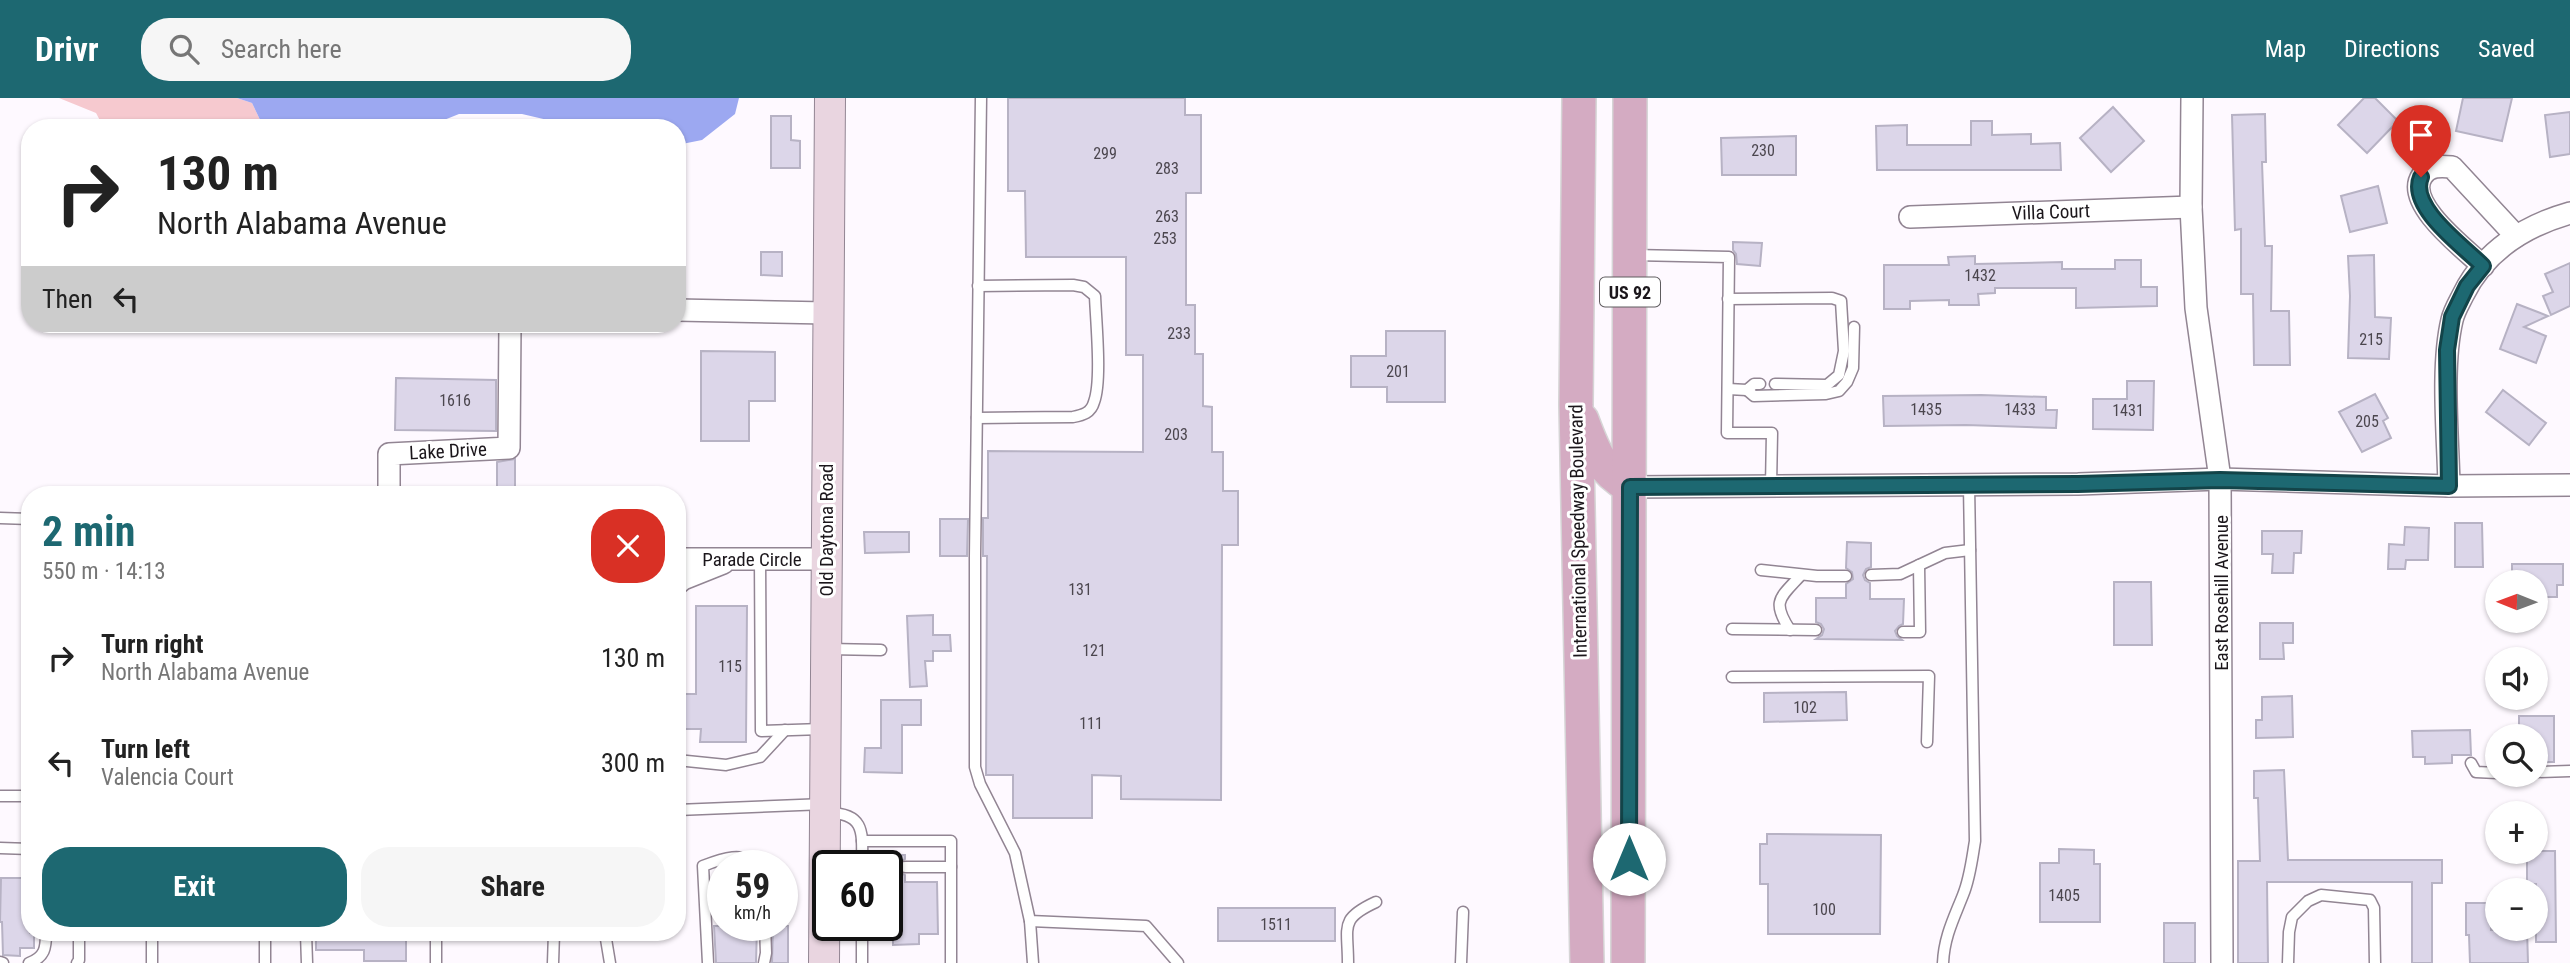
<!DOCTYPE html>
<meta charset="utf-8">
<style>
body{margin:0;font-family:"Roboto Condensed",sans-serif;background:#f6f6f6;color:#222;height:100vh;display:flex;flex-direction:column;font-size:26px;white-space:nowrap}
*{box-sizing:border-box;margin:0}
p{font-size:23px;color:#767676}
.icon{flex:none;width:38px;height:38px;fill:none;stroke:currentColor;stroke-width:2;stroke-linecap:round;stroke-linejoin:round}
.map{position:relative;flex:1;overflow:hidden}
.sheet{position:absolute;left:21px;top:388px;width:665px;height:455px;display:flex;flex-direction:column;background:#fff;border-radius:28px;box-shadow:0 2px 5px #0004}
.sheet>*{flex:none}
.guide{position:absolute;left:21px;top:21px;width:665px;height:214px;border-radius:28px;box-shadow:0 2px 5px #0004;background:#fff;color:#222;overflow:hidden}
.needle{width:46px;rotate:271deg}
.buttons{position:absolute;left:2485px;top:472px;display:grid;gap:14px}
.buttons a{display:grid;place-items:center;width:63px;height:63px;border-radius:50%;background:#fff;box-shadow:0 2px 5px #0004;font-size:35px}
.speed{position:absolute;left:707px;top:752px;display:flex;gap:14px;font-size:35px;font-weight:700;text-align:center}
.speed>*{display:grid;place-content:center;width:91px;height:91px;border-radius:50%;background:#fff;box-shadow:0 2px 5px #0004;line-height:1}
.speed small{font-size:18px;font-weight:400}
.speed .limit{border:4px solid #111;border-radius:10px;background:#fff;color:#111}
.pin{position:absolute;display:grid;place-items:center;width:60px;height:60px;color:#fff;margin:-72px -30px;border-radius:50% 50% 50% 0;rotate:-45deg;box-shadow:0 0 7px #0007}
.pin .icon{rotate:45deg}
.me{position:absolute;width:77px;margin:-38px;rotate:0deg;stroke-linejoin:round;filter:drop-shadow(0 0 5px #0008)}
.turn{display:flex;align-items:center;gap:24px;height:147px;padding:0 21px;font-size:32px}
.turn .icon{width:91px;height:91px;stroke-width:2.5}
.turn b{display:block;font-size:49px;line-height:60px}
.then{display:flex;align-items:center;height:66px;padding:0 21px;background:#0003;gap:14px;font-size:26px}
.round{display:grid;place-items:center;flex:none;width:74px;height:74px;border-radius:28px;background:#f6f6f6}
.head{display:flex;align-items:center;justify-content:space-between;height:119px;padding:0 21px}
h1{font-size:42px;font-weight:700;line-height:52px;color:#1d6871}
.cta{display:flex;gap:14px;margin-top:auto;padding:14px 21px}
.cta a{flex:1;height:80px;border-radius:28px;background:#1d6871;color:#fff;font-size:28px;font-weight:700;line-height:80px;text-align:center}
.cta a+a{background:#f6f6f6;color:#222}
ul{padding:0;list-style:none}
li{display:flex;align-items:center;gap:21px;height:105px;padding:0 21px}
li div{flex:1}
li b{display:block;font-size:26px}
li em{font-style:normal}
header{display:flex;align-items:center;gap:42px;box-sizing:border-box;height:98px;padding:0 35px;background:#1d6871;color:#fff}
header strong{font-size:33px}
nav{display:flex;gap:38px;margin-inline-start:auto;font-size:24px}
.search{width:490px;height:63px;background:#f6f6f6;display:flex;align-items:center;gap:18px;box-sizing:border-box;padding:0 24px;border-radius:28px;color:#767676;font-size:26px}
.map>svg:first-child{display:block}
</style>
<header>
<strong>Drivr</strong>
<div class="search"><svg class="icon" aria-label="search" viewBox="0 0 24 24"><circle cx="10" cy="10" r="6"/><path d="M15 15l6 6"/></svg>Search here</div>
<nav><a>Map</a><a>Directions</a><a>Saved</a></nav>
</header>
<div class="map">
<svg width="2570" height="865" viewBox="0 0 2570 865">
<rect width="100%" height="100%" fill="#fef9ff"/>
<!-- green -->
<polygon fill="#f6c9cf" points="59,0 237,0 252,5 264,30 104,30 96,15"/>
<!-- water -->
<polygon fill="#9ca8f1" points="237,0 739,0 735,16 702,42 677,47 677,30 582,30 522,16 459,16 424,30 264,30 252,5"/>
<!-- building -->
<g fill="#dcd6e9" stroke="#b7b2c4" stroke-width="2">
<polygon points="1008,0 1185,0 1185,17 1201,17 1201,95 1186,95 1186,207 1195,207 1195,256 1203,256 1203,308 1212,309 1212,354 1223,354 1223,393 1238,393 1238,447 1222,447 1221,702 1121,701 1121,678 1092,677 1092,720 1013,720 1013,677 986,677 987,458 983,458 983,420 988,420 988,353 1143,354 1143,257 1126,257 1126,159 1026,159 1025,93 1008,93"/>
<polygon points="2364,0 2375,0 2398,23 2367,55 2338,27"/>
<polygon points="2463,0 2512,0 2502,43 2456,33"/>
<polygon points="2113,9 2144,43 2111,74 2080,40"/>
<polygon points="2570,14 2570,56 2550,59 2545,17"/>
<polygon points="2265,16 2266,64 2262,64 2265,148 2272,148 2271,213 2289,213 2290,267 2254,267 2253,196 2241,196 2241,131 2235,132 2232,17"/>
<polygon points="771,18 791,18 791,42 800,43 800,70 771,70"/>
<polygon points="1971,23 1992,23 1992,37 2031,36 2031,46 2060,45 2061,72 1877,72 1876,28 1907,27 1907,47 1971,47"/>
<polygon points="1796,38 1796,77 1722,77 1721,40"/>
<polygon points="2378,88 2387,125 2350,134 2341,98"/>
<polygon points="1733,144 1762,145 1760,168 1737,166 1736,156 1733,152"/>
<polygon points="761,154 782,154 782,178 761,177"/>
<polygon points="2374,157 2375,219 2391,220 2389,261 2348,260 2350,198 2348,158"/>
<polygon points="1975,158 1975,166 2062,164 2062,171 2115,171 2115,162 2141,162 2141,189 2157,189 2157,208 2076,210 2076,190 1995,190 1995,195 1978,196 1979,207 1949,207 1949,202 1910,203 1910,211 1884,211 1884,167 1949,167 1948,159"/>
<polygon points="2570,165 2570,208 2551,217 2543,198 2553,194 2545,176"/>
<polygon points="2517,206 2548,218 2524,229 2546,238 2536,265 2500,251"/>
<polygon points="1386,233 1445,233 1445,304 1387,304 1387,289 1351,289 1351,258 1386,258"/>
<polygon points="701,253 775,254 775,303 749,303 749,343 701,343"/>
<polygon points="396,280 496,282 496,333 395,332"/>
<polygon points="2127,283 2154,283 2153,332 2093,331 2093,301 2127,301"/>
<polygon points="2503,292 2546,325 2529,347 2486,314"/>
<polygon points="2375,296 2388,320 2383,323 2391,340 2362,354 2339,314"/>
<polygon points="1981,297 2046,299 2046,312 2057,312 2056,330 1966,327 1884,328 1883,298"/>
<polygon points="515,361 515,397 497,397 497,364"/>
<polygon points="940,421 968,421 967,458 940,458"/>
<polygon points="2455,425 2482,425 2483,469 2455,469"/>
<polygon points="2405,429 2429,430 2428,462 2406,462 2405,471 2388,471 2389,446 2404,447"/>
<polygon points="2262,433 2302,433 2301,455 2294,455 2293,475 2272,475 2273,456 2262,456"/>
<polygon points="864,434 909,434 909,454 865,455"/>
<polygon points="1847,444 1871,445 1871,469 1866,471 1863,477 1865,482 1870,485 1870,501 1904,501 1903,526 1899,528 1895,533 1897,538 1902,542 1816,541 1822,537 1824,531 1821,526 1816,524 1816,500 1846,500 1846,486 1853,481 1852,474 1846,470"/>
<polygon points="2512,466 2563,466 2563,487 2557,487 2557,499 2537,499 2537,484 2512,484"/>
<polygon points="2114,484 2151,484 2152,547 2114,547"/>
<polygon points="696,508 747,508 746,644 700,644 701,631 677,631 677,596 696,596"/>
<polygon points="933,517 933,537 950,537 951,553 933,553 933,563 925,563 927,588 910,589 907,518"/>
<polygon points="2260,525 2293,525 2293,545 2283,545 2284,561 2260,561"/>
<polygon points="1846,594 1847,622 1764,624 1764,595"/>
<polygon points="2292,598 2293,639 2256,640 2256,622 2262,622 2262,599"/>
<polygon points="881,602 921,602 921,627 902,627 902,675 864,674 865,650 881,650"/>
<polygon points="2519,618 2554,618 2554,664 2536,664 2536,639 2519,639"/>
<polygon points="2470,632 2471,657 2452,657 2452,665 2425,666 2425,659 2413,659 2412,633"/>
<polygon points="2284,672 2288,762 2442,762 2442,785 2432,785 2432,865 2412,865 2412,784 2267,784 2268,865 2238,865 2238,763 2260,763 2258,700 2254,700 2254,673"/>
<polygon points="1767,736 1881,737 1880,836 1768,836 1768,786 1760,786 1760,746 1767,746"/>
<polygon points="2059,751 2094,752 2094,766 2100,766 2100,824 2040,824 2040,765 2059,765"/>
<polygon points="2536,753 2555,753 2556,844 2536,844 2536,786 2527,786 2527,754"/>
<polygon points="887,757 905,757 905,761 899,765 897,770 901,775 905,777 905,784 937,784 938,836 919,836 919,846 893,847 893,836 887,836"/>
<polygon points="1,780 30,780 30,835 34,835 34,850 20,850 20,858 3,857 2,824 0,824"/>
<polygon points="2466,805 2491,805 2491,832 2527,831 2528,865 2470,865 2469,837 2466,837"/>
<rect x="1218" y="810" width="117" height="33"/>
<rect x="2164" y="825" width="31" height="40"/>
<polygon points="714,828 757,828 756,865 716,865"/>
<polygon points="773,828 788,828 788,865 772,865"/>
<polygon points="316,835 406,835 406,863 364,863 364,852 316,852"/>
</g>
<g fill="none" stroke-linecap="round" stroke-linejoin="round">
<defs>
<g id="lane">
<polyline points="981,0 975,458 975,669 980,686 1015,755 1030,823 1146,828 1178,865"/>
<polyline points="1633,157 1729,159 1727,335 1772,335 1771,388"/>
<polyline points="1728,201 1832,200 1841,203 1844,253 1839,277 1827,287 1775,286"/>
<polyline points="1728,291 1747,292 1754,286 1760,286"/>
<polyline points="1747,292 1754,298 1826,296 1839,293 1847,284 1853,270 1854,229"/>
<path d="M 977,320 L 1073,319 C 1083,317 1091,315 1094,304 C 1102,283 1096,224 1095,198 L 1084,189 L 1073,187 L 978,188"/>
<polyline points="0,420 30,421"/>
<polyline points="760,461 761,633 822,631"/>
<polyline points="1761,472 1817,478 1846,478"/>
<polyline points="1871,477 1900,476 1945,455 1970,452"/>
<polyline points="1732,531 1816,532"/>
<path d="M 1790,532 C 1771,503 1780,500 1801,477"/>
<polyline points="1903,534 1920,534 1919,467"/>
<polyline points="828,551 881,552"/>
<polyline points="1732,579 1929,578 1927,644"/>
<polyline points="677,662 726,667 760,659 785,632"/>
<polyline points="2471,665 2476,674 2497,675"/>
<polyline points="2536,674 2570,673"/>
<polyline points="0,698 30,698"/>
<polyline points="677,712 825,706"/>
<path d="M 828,715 C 867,715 862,737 862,768"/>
<polyline points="862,743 951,743 951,865"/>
<polyline points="0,750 30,751"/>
<polyline points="905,769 951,769"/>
<polyline points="1030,823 1033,865"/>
<polyline points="152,835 152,865"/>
<polyline points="306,835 307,865"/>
<polyline points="436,835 436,865"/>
<polyline points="605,835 610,865"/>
<polyline points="0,864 3,865"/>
<path d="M 29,865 C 45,859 46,850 46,835"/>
<polyline points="77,865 79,862 79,835"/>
<polyline points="265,865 265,835"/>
<polyline points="553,865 554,835"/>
<path d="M 708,865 L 703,768 C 723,760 742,753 761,768"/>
<polyline points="764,865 766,855 765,828"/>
<polyline points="862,865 862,828"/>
<path d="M 1348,865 C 1348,828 1339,821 1376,804"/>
<polyline points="1461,865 1463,814"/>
<path d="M 1943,865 C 1944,839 1954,820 1963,797 C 1970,780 1972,761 1975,743 L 1969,387"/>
<polyline points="2288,865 2289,834 2292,819 2308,803 2321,797 2370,802 2374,810 2375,865"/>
</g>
<g id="street">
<polyline points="2192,0 2191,109 2196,210 2220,381 2222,865"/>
<polyline points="1910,119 2191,109"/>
<path d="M 2483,168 C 2464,150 2404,105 2422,78 C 2429,67 2441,68 2452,69 L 2516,138"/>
<polyline points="677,212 827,215"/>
<path d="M 2449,388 C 2448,338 2441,269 2452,222 C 2454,213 2459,205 2463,197 C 2484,154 2524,128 2570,115"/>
<polyline points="1630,389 2078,386 2220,381 2449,388 2570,387"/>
<polyline points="389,397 389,356 509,350 510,226"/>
<polyline points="677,461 826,461"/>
<polyline points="677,486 683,481 723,465"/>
</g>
<polyline id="secondary" points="824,865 830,0"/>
<g id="primary">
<polyline points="1579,0 1576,307 1587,865"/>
<path d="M 1582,322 C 1594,354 1599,370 1630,389"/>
<polyline points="1628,865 1630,0"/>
</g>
</defs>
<!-- lane casing -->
<use href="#lane" stroke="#928593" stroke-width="13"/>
<!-- street casing -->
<use href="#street" stroke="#928593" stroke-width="24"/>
<!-- secondary casing -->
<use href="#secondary" stroke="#928593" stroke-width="32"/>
<!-- primary casing -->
<use href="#primary" stroke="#d6d5d6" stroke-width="36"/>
<!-- lane -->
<use href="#lane" stroke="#fff" stroke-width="10"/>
<!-- street -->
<use href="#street" stroke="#fff" stroke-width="21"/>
<!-- secondary -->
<use href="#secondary" stroke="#e9d5e0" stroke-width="30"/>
<!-- primary -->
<use href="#primary" stroke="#d4abc2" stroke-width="33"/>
</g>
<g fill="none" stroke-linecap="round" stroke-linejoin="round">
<defs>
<path id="route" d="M 1629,761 L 1630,389 L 2078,386 L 2220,382 L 2449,388 L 2447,252 L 2452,219 L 2467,188 L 2483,168 C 2463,148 2408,109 2421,79"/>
</defs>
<!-- route casing -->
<use href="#route" stroke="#134449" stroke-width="18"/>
<!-- route -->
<use href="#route" stroke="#1d6871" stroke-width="12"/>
</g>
<g text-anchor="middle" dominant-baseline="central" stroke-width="6" stroke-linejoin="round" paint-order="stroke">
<!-- number labels -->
<g font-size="16" fill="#4b464e">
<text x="1763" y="52">230</text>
<text x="1105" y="55">299</text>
<text x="1167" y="70">283</text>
<text x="1167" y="118">263</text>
<text x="1165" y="140">253</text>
<text x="1980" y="177">1432</text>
<text x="1179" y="235">233</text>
<text x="2371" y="241">215</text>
<text x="1398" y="273">201</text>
<text x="455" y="302">1616</text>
<text x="1926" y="311">1435</text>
<text x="2020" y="311">1433</text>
<text x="2128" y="312">1431</text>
<text x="2367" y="323">205</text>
<text x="1176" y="336">203</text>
<text x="1080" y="491">131</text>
<text x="1094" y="552">121</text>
<text x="730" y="568">115</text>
<text x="1805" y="609">102</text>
<text x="1091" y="625">111</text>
<text x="2064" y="797">1405</text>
<text x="1824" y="811">100</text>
<text x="1276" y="826">1511</text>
</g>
<!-- shield labels -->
<rect fill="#fff" stroke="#5f5c5f" stroke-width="2" x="1600" y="179.5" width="60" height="29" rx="5"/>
<g font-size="18" font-weight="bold" fill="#1b161b">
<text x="1630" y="194">US 92</text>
</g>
<!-- street labels -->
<g font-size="19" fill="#1b161b" stroke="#fff">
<text transform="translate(2051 114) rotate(-2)">Villa Court</text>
<text transform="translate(448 353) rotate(-3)">Lake Drive</text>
<text transform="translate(826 432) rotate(-90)">Old Daytona Road</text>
<text transform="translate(1578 433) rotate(-91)">International Speedway Boulevard</text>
<text x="752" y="461">Parade Circle</text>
<text transform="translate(2221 495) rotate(-90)">East Rosehill Avenue</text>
</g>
</g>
</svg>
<div class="buttons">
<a><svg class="needle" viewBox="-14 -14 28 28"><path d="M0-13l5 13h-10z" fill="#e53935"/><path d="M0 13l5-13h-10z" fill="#767676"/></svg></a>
<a><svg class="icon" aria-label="sound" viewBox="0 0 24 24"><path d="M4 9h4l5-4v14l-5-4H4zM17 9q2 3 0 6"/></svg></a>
<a><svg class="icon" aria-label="search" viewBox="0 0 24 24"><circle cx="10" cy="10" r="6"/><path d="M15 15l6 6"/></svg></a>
<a>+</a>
<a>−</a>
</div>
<div class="speed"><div>59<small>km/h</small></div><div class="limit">60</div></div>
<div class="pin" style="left:2421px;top:79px;background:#d93025"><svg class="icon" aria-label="arrive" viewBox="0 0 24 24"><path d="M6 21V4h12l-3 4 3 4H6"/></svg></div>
<svg class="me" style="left:1629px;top:761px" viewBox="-20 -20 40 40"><circle r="19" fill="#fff"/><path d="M0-13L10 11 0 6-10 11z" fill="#1d6871"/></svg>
<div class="guide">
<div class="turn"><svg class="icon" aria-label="right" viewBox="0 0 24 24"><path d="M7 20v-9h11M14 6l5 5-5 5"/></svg><div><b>130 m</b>North Alabama Avenue</div></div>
<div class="then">Then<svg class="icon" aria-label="left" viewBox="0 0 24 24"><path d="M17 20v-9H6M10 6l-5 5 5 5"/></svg></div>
</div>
<section class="sheet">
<div class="head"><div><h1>2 min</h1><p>550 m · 14:13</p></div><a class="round" style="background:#d93025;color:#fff"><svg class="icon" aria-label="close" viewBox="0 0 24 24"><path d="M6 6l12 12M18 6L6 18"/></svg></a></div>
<ul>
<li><svg class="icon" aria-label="right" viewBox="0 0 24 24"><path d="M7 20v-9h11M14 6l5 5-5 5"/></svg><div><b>Turn right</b><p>North Alabama Avenue</p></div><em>130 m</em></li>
<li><svg class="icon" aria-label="left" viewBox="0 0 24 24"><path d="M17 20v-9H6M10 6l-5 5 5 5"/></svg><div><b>Turn left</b><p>Valencia Court</p></div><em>300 m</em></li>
</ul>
<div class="cta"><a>Exit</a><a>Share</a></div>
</section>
</div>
